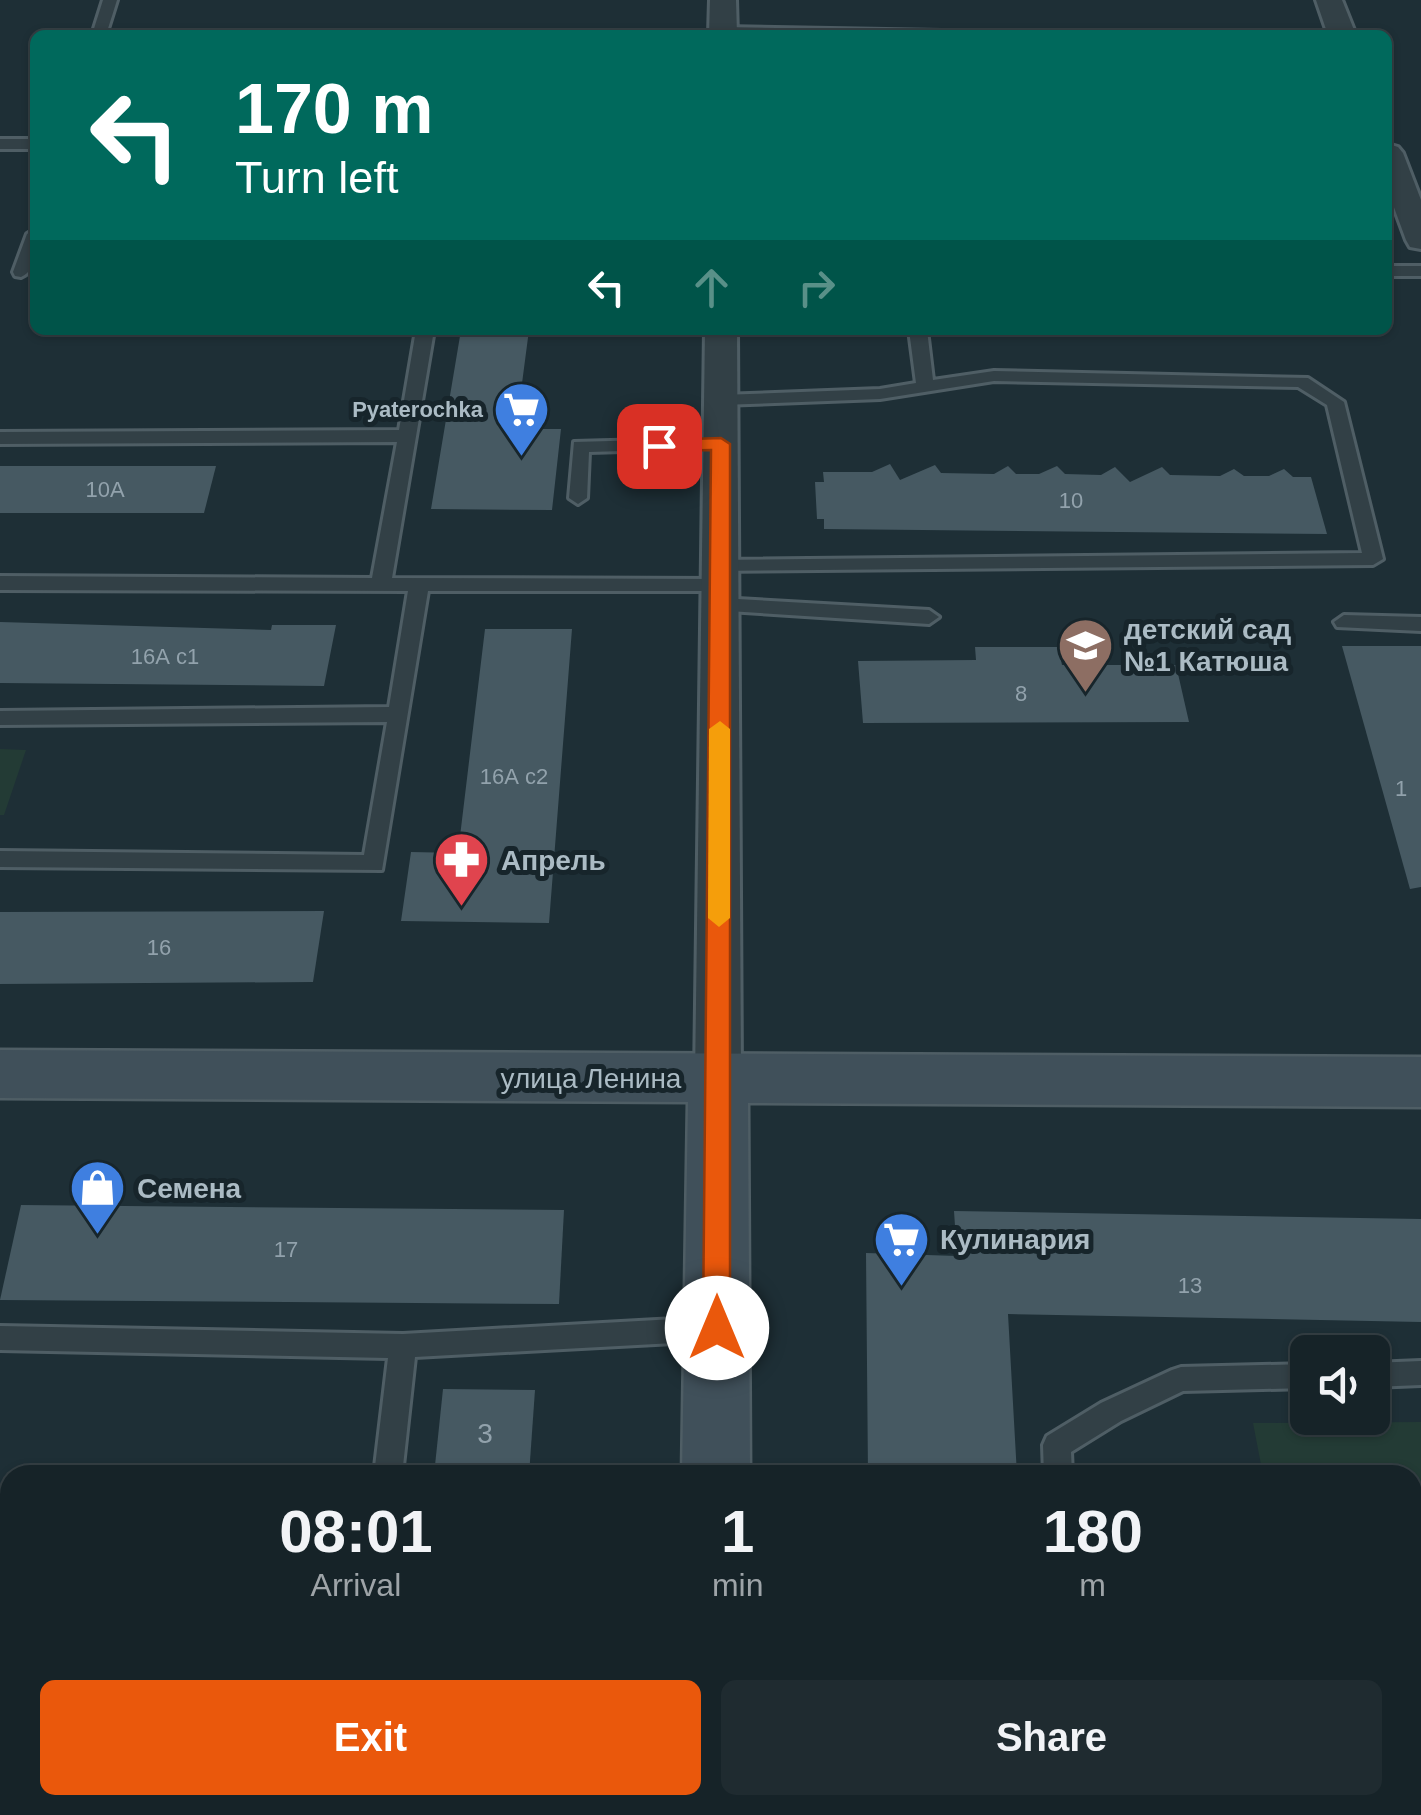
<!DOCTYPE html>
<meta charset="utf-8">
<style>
body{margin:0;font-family:Helvetica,sans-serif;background:#1f2b30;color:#f1f3f6;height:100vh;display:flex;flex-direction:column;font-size:38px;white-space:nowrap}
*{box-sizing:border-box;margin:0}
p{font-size:32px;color:#9ea4a8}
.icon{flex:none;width:55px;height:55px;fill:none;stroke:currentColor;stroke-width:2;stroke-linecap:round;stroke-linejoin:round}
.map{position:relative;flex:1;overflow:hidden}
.drawer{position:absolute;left:0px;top:1465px;width:1422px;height:350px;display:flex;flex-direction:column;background:#162328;border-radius:30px 30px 0 0;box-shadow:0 2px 8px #0004,0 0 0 2px #354045}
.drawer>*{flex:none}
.hud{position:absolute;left:30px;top:30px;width:1362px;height:305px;border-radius:15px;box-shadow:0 2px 8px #0004,0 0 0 2px #354045;background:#00695c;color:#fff;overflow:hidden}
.tools{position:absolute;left:1290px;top:1335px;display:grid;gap:20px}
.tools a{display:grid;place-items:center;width:100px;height:100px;border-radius:15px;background:#162328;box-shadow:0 2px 8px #0004,0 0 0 2px #354045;font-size:50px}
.pin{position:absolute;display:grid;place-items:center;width:85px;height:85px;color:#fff;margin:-42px;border-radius:20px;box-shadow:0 5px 15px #0006}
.me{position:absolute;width:110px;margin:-55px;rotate:0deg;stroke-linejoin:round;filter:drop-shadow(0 0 8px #0008)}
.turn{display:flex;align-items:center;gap:35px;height:210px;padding:0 40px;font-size:45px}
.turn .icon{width:130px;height:130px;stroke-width:2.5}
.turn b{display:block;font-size:70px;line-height:85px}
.lanes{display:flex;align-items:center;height:95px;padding:0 40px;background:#0003;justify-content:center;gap:50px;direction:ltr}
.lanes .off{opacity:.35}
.eta{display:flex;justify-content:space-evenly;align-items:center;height:170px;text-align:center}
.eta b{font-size:60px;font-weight:700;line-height:70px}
.primary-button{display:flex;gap:20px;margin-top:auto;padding:20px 40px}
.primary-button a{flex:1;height:115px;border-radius:15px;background:#ea580c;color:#fff;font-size:40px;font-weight:700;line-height:115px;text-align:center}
.primary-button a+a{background:#1f2b30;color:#f1f3f6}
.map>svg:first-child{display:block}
</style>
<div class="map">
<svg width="1421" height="1815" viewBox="0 0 1421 1815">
<rect width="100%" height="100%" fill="#1e2f36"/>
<!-- green -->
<g fill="#233b35">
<polygon points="0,749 26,750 4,815 0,815"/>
<polygon points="1421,1422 1421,1504 1413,1504 1412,1475 1263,1475 1253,1423"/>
</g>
<!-- building -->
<g fill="#465962">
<polygon points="461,330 529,330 516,429 561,429 552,510 431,509"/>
<polygon points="890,464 900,480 935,465 941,473 994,474 1008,466 1016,474 1039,474 1057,466 1065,474 1101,475 1115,467 1130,482 1162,467 1170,475 1220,476 1234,469 1244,476 1269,476 1284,469 1293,477 1311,477 1327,534 824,529 824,519 817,519 815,482 824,482 823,472 872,472"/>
<polygon points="0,466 216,466 204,513 0,513"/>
<polygon points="0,622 271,630 272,625 336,625 324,686 0,683"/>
<polygon points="485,629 572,629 549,923 401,921 411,852 458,853"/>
<polygon points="1342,646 1421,646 1421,887 1410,889"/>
<polygon points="975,647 1058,647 1062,665 1176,665 1189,722 863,723 858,661 976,660"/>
<polygon points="324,911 313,982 0,984 0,912"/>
<polygon points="21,1205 564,1210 559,1304 0,1300"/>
<polygon points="954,1211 1421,1219 1421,1322 1008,1314 1017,1475 868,1475 866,1253 957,1256"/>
<polygon points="443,1389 535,1390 529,1475 434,1475"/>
</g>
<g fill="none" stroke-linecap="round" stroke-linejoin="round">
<defs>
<g id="lane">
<polygon points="103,0 117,0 106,35 92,35"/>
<polygon points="723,27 942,31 949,35 718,34 716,31"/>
<rect x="0" y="139" width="35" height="10"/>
<path d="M 35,229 C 35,245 38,270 21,277 L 15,276 L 13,272 L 27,234 Z"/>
<rect x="1388" y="266" width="33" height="10"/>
<polygon points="416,330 434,330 392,578 720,579 727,581 730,586 727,591 428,591 382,870 0,867 0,851 364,855 387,722 0,725 0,711 389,707 408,591 0,590 0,576 372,578 397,442 0,444 0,432 399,430"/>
<polygon points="909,330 927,330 933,380 994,371 1308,378 1344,402 1383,559 1373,565 711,571 708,566 718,560 1362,553 1327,405 1298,387 994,381 880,399 721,405 712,400 721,395 880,389 916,383"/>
<polygon points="721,438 727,440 727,448 589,452 587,498 578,504 569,498 574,442"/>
<polygon points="720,598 929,610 939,617 929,624 713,610 710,605 713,600"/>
<polygon points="1344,615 1421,617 1421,631 1337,627 1334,622"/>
<polygon points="711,1317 720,1321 724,1329 720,1337 711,1341 415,1357 402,1475 374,1475 388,1358 0,1350 0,1326 403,1334"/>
<polygon points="1421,1361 1421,1385 1372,1387 1372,1363"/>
<polygon points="1308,1364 1308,1388 1183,1391 1121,1421 1071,1452 1072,1475 1044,1475 1043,1445 1047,1436 1101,1403 1172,1370 1181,1367"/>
<rect x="1412" y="1636" width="9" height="30"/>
<polygon points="337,1805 367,1805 366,1815 336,1815"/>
<polygon points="1063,1805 1093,1805 1094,1815 1064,1815"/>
</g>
<g id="street">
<polygon points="710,0 736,0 737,35 709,35"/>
<polygon points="1316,0 1342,0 1356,35 1328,35"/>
<polygon points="1388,144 1398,147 1403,153 1421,200 1421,249 1410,247 1406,240 1388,191"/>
<polygon points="705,330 737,330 741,1078 734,1091 718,1097 702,1091 695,1078"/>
</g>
<g id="secondary">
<polygon points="0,1050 1421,1057 1421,1107 748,1103 750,1475 682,1475 688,1102 0,1098"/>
<rect x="677" y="1805" width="76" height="10"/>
</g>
</defs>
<!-- lane casing -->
<use href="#lane" stroke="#4f5e65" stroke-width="6"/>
<!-- street casing -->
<use href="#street" stroke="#4f5e65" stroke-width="6"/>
<!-- secondary casing -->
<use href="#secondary" stroke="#4f5e65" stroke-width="5"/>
<!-- lane -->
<use href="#lane" fill="#324046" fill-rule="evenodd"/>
<!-- street -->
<use href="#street" fill="#324046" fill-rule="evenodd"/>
<!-- secondary -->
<use href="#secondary" fill="#40505a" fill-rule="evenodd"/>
</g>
<!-- route -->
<polygon fill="#ea580c" stroke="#983908" stroke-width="2.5" points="721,438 730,444 730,1328 726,1337 717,1341 707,1337 703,1328 711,450 659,451 650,446 659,440"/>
<!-- slow -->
<polygon fill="#f59e0b" points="720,721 730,729 730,918 719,927 708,918 709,729"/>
<!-- icons -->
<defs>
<symbol id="supermarket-pin" viewBox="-11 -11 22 30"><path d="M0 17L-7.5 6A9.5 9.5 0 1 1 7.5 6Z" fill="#3f7fe0" stroke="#17252b"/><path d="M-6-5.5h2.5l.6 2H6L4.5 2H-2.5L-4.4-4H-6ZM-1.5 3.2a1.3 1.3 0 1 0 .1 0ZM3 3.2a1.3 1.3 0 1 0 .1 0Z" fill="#fff"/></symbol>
<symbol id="school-pin" viewBox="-11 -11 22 30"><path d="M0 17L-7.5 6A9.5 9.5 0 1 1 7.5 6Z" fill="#8d6e63" stroke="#17252b"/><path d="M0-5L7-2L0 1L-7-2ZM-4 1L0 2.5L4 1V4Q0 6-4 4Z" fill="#fff"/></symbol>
<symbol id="pharmacy-pin" viewBox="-11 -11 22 30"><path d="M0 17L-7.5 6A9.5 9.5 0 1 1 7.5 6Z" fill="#e0444e" stroke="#17252b"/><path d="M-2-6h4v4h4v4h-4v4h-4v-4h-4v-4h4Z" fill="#fff"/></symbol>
<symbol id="shop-pin" viewBox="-11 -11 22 30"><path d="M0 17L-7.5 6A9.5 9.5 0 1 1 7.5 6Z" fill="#3f7fe0" stroke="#17252b"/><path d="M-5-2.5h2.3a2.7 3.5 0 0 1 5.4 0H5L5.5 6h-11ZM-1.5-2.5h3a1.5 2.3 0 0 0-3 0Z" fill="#fff"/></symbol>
</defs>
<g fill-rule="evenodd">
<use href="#supermarket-pin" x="490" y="378" width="63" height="86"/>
<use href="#school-pin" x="1054" y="614" width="63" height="86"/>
<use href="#pharmacy-pin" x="430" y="828" width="63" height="86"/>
<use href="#shop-pin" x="66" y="1156" width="63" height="86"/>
<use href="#supermarket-pin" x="870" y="1208" width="63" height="86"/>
</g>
<g text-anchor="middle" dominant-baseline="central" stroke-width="10" stroke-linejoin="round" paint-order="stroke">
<!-- far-poi labels -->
<g font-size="22" font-weight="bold" fill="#abbbc4" stroke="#17252b" text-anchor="end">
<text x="483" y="409">Pyaterochka</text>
</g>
<!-- number labels -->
<g font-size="22" fill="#92a2ac">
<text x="105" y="489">10А</text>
<text x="1071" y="500">10</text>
<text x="165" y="656">16А с1</text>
<text x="1021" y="693">8</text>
<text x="514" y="776">16А с2</text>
<text x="1401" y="788">1</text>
<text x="159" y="947">16</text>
<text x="286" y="1249">17</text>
<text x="1190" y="1285">13</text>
</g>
<!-- poi labels -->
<g font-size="28" font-weight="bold" fill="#abbbc4" stroke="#17252b" text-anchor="start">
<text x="1124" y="629">детский сад<tspan x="1124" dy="32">№1 Катюша</tspan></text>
<text x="501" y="860">Апрель</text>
<text x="137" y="1188">Семена</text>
<text x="940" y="1239">Кулинария</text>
</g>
<!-- street labels -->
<g font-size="28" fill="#abbbc4" stroke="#17252b">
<text x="591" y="1078">улица Ленина</text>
</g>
<!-- near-number labels -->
<g font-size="28" fill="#92a2ac">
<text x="485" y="1433">3</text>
</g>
</g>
</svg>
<div class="tools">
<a><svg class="icon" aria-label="sound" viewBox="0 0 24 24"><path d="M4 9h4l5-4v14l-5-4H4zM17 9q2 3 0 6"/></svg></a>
</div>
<div class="pin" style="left:659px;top:446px;background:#d93025"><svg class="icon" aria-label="arrive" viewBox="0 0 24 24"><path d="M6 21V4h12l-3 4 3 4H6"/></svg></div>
<svg class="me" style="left:717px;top:1328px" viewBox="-20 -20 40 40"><circle r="19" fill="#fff"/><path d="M0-13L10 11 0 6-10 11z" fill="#ea580c"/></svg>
<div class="hud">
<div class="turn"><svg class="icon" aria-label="left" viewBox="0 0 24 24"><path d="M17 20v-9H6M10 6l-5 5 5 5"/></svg><div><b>170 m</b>Turn left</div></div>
<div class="lanes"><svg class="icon" aria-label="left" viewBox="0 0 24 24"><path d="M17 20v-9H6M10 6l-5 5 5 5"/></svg><svg class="icon off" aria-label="ahead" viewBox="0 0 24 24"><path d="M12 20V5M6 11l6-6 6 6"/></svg><svg class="icon off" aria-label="right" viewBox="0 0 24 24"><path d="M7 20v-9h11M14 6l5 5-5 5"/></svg></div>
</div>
<section class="drawer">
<div class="eta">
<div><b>08:01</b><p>Arrival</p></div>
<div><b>1</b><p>min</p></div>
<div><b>180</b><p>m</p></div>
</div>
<div class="primary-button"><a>Exit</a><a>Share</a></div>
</section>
</div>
